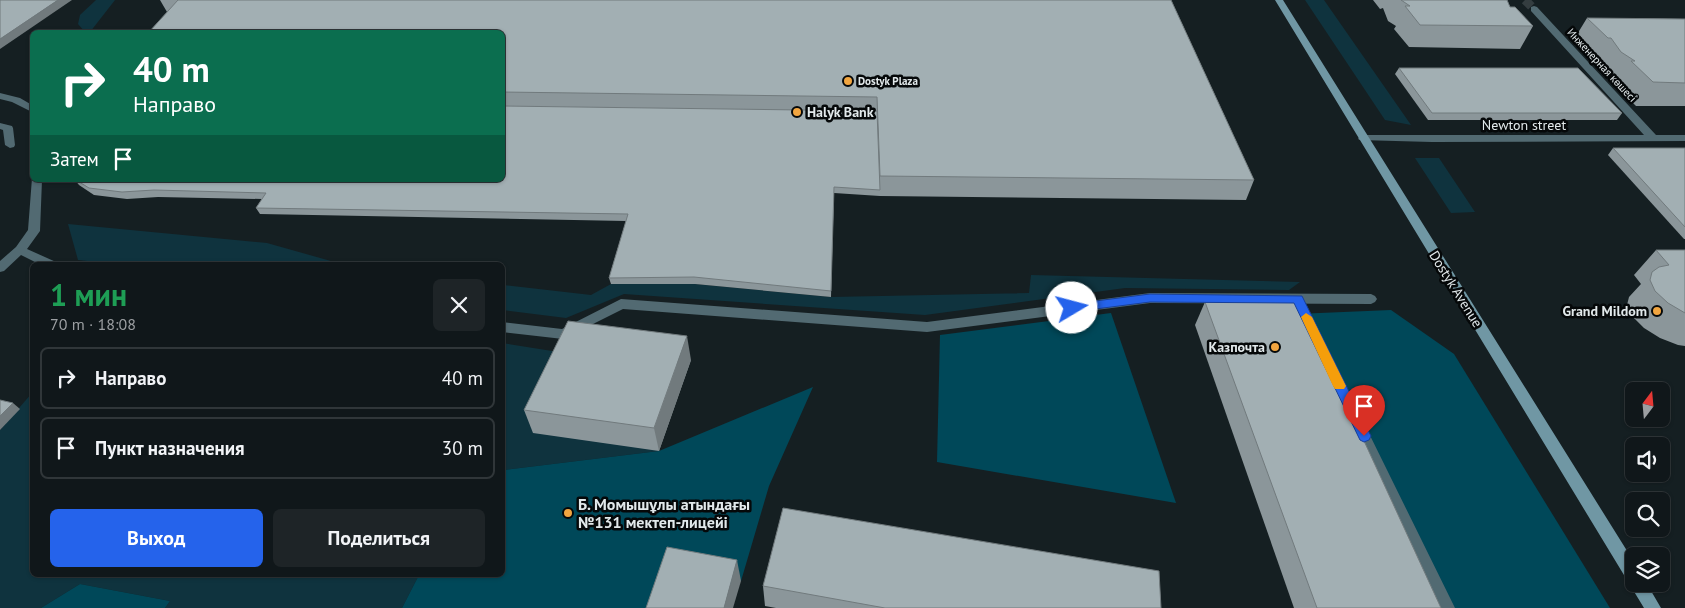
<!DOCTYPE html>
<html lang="ru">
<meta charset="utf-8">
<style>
body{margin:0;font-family:"PT Sans",sans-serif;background:#1e2427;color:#f1f3f6;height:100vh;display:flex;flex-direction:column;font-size:19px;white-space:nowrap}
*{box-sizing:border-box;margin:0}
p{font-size:16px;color:#9c9fa2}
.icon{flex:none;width:28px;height:28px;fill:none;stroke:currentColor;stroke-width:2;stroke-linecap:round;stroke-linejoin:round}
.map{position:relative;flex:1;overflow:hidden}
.side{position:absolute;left:30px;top:262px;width:475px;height:315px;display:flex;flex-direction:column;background:#10171a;border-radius:8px;box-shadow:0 1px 4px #0004,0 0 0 1px #303639}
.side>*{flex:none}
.banner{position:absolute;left:30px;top:30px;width:475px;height:152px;border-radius:8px;box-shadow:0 1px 4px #0004,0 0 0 1px #303639;background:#0b6e4f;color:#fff;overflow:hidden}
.needle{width:32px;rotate:16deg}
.controls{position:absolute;left:1625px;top:382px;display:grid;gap:10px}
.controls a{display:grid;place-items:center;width:45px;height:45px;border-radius:8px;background:#10171a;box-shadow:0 1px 4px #0004,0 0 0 1px #303639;font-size:25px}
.pin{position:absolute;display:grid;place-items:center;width:42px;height:42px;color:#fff;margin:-51px -21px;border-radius:50% 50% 50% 0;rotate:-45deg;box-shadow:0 0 5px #0007}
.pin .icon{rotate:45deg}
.me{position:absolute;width:55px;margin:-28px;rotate:82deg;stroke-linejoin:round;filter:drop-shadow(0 0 4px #0008)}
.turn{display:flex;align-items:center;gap:18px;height:105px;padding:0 20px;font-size:22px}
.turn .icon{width:65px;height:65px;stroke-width:2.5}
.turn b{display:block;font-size:35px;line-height:42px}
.then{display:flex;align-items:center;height:48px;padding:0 20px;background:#0003;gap:10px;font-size:19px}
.round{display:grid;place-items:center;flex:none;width:52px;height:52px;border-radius:8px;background:#1e2427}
.overview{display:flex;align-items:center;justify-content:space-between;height:85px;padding:0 20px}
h1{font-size:30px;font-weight:600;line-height:38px;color:#1e9e55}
.action{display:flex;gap:10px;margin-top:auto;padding:10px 20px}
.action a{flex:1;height:58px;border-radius:8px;background:#2563eb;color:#fff;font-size:20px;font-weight:600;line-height:58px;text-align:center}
.action a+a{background:#1e2427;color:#f1f3f6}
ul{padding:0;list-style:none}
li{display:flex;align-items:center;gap:15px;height:62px;margin:0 10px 8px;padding:0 10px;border:2px solid #303639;border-radius:8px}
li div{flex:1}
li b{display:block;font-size:19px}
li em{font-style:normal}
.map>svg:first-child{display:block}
</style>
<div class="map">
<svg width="1685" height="608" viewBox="0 0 1685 608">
<rect width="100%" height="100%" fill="#151f22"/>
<!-- green -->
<g fill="#0f333e">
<polygon points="96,0 115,0 90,32 85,32 78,24 80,15"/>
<polygon points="1305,0 1324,0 1411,125 1385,120"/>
<polygon points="1415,158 1439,158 1475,212 1451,213"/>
<polygon points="68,224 267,243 345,265 123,265 78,260"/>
<polygon points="1031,275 1300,282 1289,290 1125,288 925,315 624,294 566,318 503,310 503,285 591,295 611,284 695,284 831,297 1029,293"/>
<polygon points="502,343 571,354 659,451 503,470"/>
<polygon points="32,393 32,575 419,575 402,608 165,608 170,601 80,584 41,608 0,608 0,430"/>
</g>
<!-- forest -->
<g fill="#004859">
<polygon points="1391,310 1454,354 1610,608 1430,608 1296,314"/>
<polygon points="1111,313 1176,503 937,462 940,335"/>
<polygon points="813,387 769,486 741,581 660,608 402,608 419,575 502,575 503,470 659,451"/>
<polygon points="80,584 170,601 165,608 41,608"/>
</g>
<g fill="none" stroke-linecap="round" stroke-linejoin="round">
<!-- minor-tunnel -->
<polyline stroke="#343d40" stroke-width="9" stroke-dasharray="9 5" stroke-linecap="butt" points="1525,0 1534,9"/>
<!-- service -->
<g fill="#526a72" fill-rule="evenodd">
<polygon points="0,123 12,126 13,128 15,145 14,147 10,148 5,145 3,130 0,129"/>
<polygon points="32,178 42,180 40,231 27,249 56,262 58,265 41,265 21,255 4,271 0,272 0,261 16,247 28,230"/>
<polygon points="1150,293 1371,294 1375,296 1377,299 1375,302 1371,304 1150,303 927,332 623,309 563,339 502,332 502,322 562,329 621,299 927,322"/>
<polygon points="1317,335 1322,337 1323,340 1455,608 1439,608 1311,340 1312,337"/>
</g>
<!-- minor -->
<g fill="#526a72" fill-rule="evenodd">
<polygon points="1534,6 1537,7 1656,135 1685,135 1685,141 1432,142 1359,140 1358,138 1363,135 1644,135 1531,11 1531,7"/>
<polygon points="0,93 20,98 32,105 32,112 12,102 0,99"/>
</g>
<!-- secondary -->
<polygon fill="#7097a4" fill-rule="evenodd" points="1275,0 1283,0 1634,562 1634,584 1647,584 1661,608 1644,608"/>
</g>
<!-- wall -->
<g fill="#8b969a">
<polygon points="160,0 1171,0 1254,180 1246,200 880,196 834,193 831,297 695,284 611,284 609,278 626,221 260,214 256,208 262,199 158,197 127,199 94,195 79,185 75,180 502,180 502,32 167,12"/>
<polygon points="1373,0 1507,0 1510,7 1533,26 1520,49 1409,47 1394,29 1396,26 1388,21 1383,8 1380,9"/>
<polygon points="1587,18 1685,19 1685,106 1636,106 1614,84 1616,82 1605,75 1596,61 1592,61 1573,41"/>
<polygon points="1399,68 1622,113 1617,120 1428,120 1395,74"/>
<polygon points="1613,148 1685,148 1685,239 1684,239 1608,155"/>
<polygon points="1656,250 1685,250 1685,346 1678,345 1660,338 1644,328 1632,316 1627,305 1629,297 1641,284 1634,275"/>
<polygon points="1205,302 1441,608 1294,608 1195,325"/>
<polygon points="691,360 659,451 533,433 524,410"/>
<polygon points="763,586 1161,608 776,608 765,606"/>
</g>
<!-- shaded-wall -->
<g fill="#717a7d">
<polygon points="58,0 72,0 0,49 0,39"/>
<polygon points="687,336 691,360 659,451 654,428"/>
<polygon points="13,403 20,409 0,430 0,416"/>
<polygon points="737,560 741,581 733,608 724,608"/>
</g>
<!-- building -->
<g fill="#a2afb3" stroke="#717a7d">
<polygon points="0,0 58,0 0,39"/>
<polygon points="178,0 1171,0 1254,180 880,176 877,97 502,92 502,32 149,32"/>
<polygon points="1401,0 1507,0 1510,7 1515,7 1533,26 1420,25 1405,6 1410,6"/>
<polygon points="1587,18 1685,19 1685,83 1653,82 1631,61 1635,61 1621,52 1611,38 1608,38"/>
<polygon points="1399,68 1578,68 1622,113 1432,113"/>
<polygon points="502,106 877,111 880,190 834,187 831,291 694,277 609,278 628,214 256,208 266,193 154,190 122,192 89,188 76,180 502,180"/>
<polygon points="1613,148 1685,148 1685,227"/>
<polygon points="1656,250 1685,250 1685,313 1668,303 1655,291 1650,280 1652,272 1659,267 1669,265"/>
<polygon points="1205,302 1300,302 1441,608 1317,608"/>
<polygon points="568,321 687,336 654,428 524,410"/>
<polygon points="0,400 13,403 0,416"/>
<polygon points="783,508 1159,571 1161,608 885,608 763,586"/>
<polygon points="667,547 737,560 724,608 646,608"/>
</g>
<!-- route -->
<polygon fill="#2563eb" stroke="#184099" points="1150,294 1302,296 1371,436 1369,440 1364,442 1360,440 1294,303 1150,302 1072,312 1066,308 1072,304"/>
<!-- slow -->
<polygon fill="#f59e0b" points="1306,313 1312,317 1346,386 1344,389 1335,389 1333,386 1301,317"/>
<!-- markers -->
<g fill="#f1a540" stroke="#050809" stroke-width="2">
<circle cx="848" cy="81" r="5"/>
<circle cx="797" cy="112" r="5"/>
<circle cx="1657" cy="311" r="5"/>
<circle cx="1275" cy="347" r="5"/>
<circle cx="568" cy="513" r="5"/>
</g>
<g text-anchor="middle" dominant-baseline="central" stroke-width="5" stroke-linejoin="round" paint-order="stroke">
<!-- far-street labels -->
<g font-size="11" fill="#e2e9eb" stroke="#050809">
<text transform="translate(1602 65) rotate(47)">Инженерная көшесі</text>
</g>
<!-- far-poi labels -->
<g font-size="11" font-weight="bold" fill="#e2e9eb" stroke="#050809" text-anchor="start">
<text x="858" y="81">Dostyk Plaza</text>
</g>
<!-- poi labels -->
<g font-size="14" font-weight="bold" fill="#e2e9eb" stroke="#050809" text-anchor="end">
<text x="807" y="112" text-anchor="start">Halyk Bank</text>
<text x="1647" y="311">Grand Mildom</text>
<text x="1265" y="347">Казпочта</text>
</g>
<!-- street labels -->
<g font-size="14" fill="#e2e9eb" stroke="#050809">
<text x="1524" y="125">Newton street</text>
<text transform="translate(1456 289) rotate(58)">Dostyk Avenue</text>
</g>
<!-- near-poi labels -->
<g font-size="16" font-weight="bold" fill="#e2e9eb" stroke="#050809" text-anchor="start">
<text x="578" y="504">Б. Момышұлы атындағы<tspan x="578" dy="18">№131 мектеп-лицейі</tspan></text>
</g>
</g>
</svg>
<div class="controls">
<a><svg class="needle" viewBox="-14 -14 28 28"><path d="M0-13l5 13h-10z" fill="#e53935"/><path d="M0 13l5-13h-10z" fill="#9c9fa2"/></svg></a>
<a><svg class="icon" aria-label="sound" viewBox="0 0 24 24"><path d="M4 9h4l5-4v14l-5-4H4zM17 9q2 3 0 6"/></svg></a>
<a><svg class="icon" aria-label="search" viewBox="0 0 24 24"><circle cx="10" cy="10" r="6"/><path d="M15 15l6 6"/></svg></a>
<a><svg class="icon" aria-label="layers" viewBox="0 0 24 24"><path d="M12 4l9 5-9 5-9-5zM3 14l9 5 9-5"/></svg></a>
</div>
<div class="pin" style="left:1364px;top:436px;background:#d93025"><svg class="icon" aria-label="arrive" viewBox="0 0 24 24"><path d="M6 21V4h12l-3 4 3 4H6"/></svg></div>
<svg class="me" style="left:1072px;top:308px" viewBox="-20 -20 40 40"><circle r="19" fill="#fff"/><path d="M0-13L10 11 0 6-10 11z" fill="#2563eb"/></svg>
<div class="banner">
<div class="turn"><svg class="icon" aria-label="right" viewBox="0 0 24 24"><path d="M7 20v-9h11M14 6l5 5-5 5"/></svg><div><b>40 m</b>Направо</div></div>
<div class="then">Затем<svg class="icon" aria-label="arrive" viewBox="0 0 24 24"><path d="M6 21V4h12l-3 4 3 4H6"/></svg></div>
</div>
<section class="side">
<div class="overview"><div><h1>1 мин</h1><p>70 m · 18:08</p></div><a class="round"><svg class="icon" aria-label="close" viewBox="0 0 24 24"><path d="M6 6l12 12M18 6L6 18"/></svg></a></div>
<ul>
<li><svg class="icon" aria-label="right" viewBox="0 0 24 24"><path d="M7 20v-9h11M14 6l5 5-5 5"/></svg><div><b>Направо</b></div><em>40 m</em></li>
<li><svg class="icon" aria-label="arrive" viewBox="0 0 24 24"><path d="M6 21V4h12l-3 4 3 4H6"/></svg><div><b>Пункт назначения</b></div><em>30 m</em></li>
</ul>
<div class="action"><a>Выход</a><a>Поделиться</a></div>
</section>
</div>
